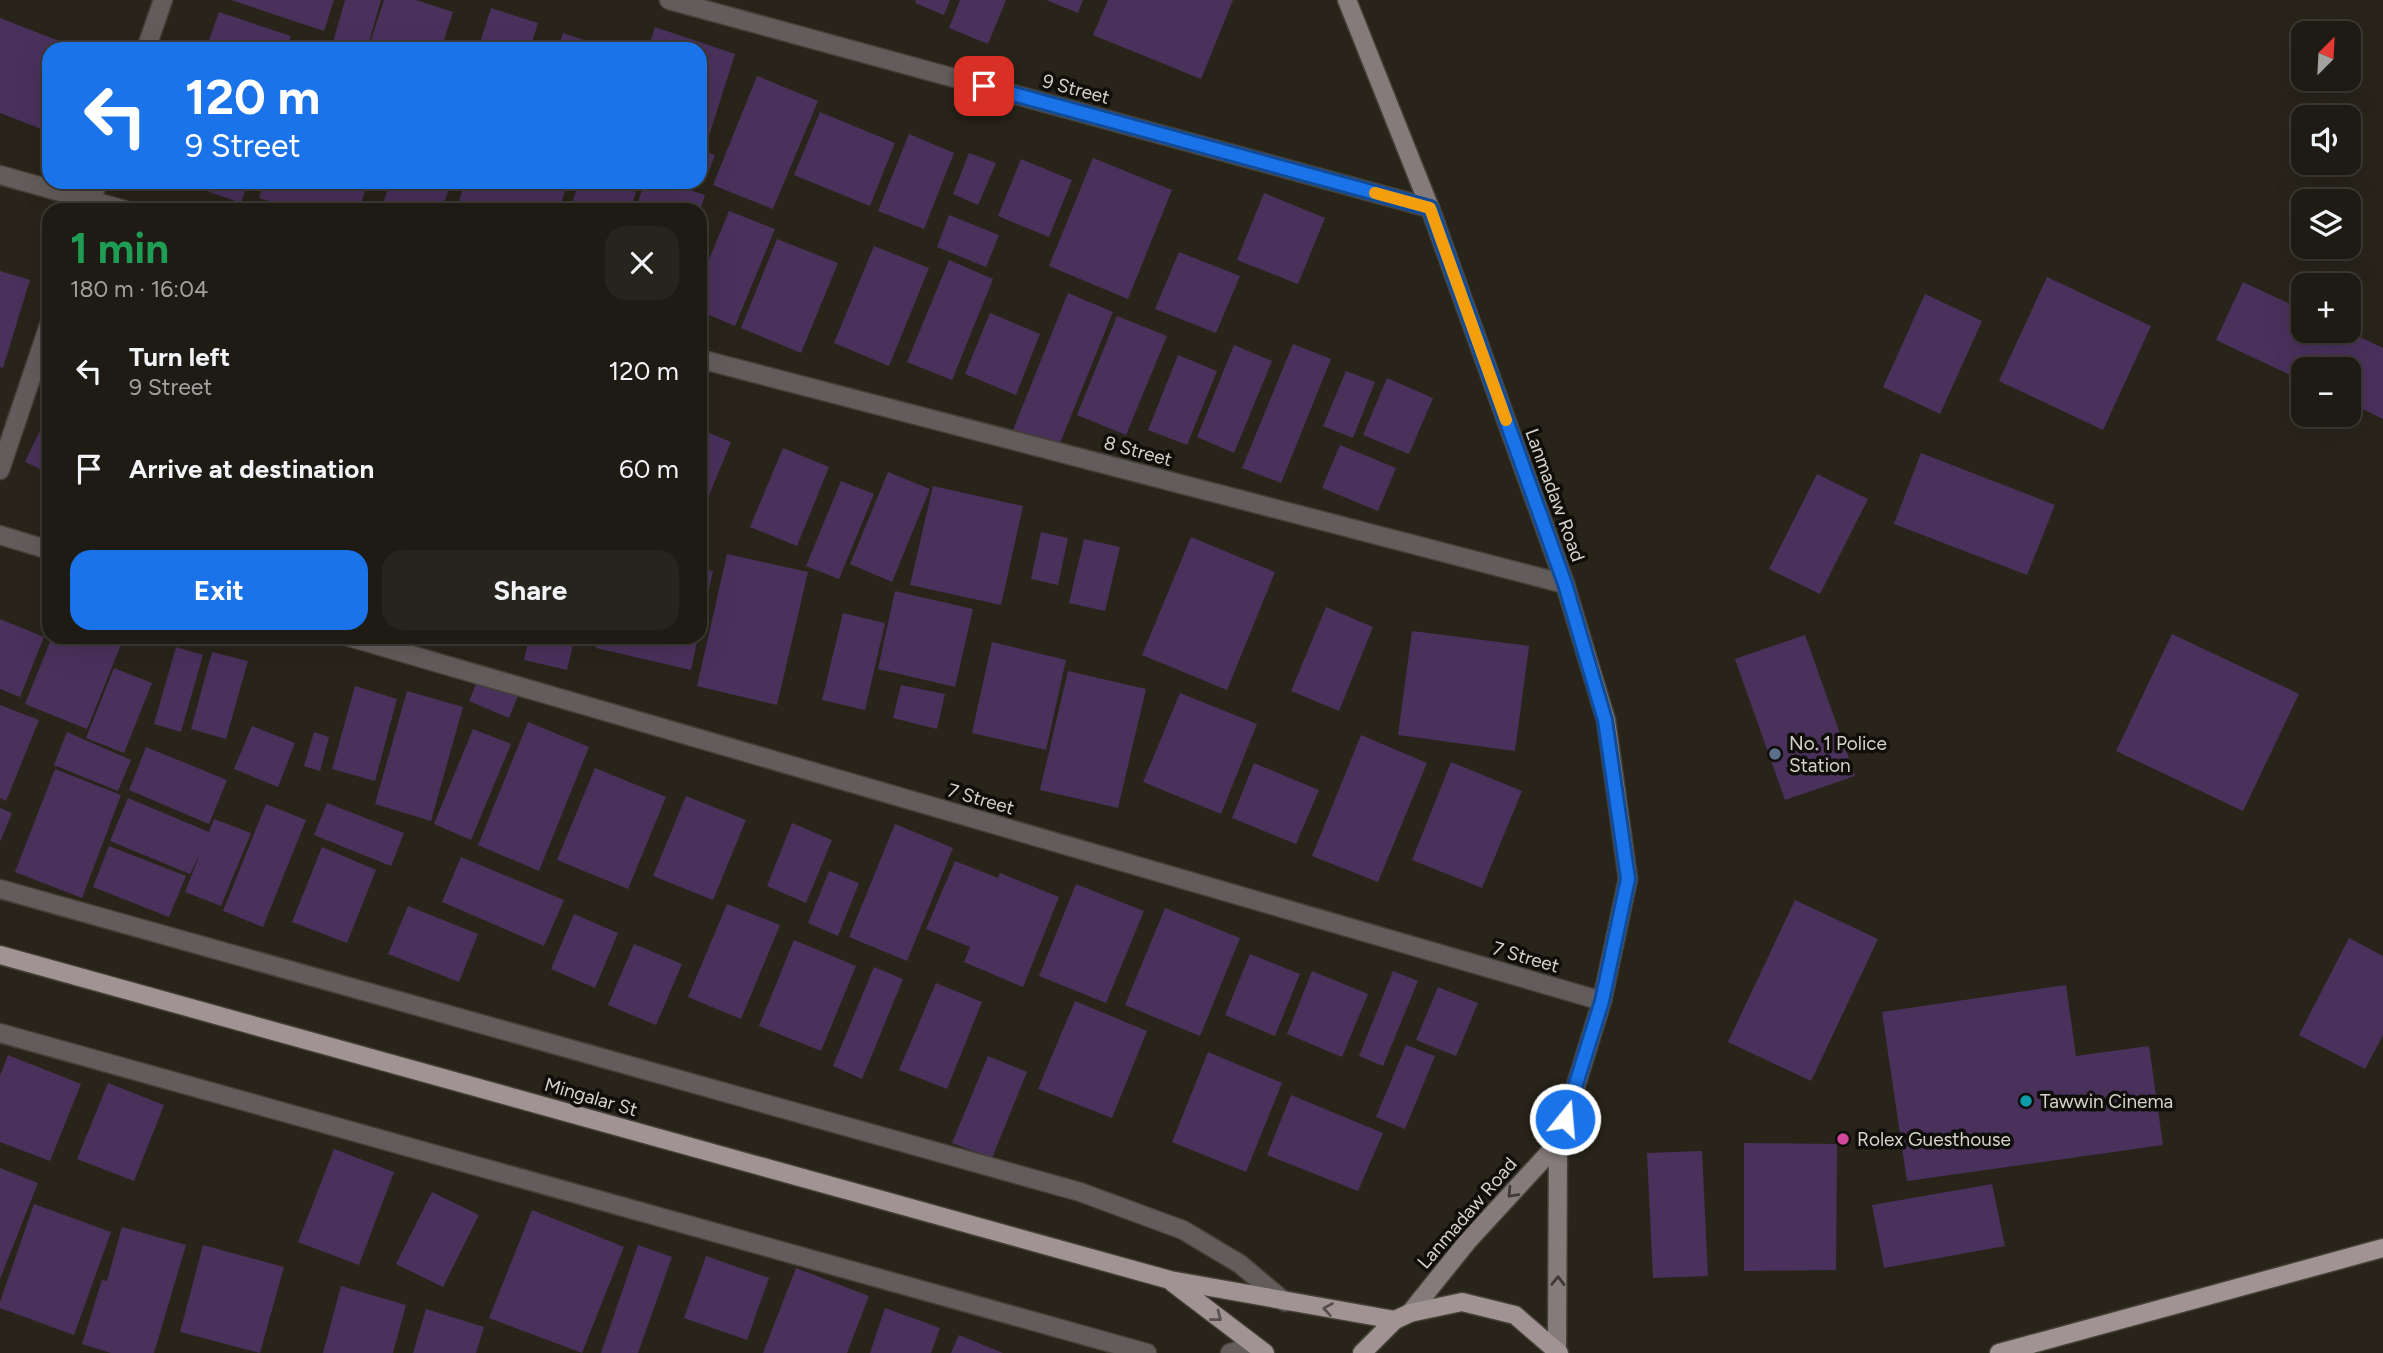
<!DOCTYPE html>
<meta charset="utf-8">
<style>
body{margin:0;font-family:Figtree,sans-serif;background:#26241d;color:#f1f3f6;height:100vh;display:flex;flex-direction:column;font-size:26px;white-space:nowrap}
*{box-sizing:border-box;margin:0}
p{font-size:23px;color:#a1a1a0}
.icon{flex:none;width:38px;height:38px;fill:none;stroke:currentColor;stroke-width:2;stroke-linecap:round;stroke-linejoin:round}
.map{position:relative;flex:1;overflow:hidden}
.sheet{position:absolute;left:42px;top:203px;width:665px;height:441px;display:flex;flex-direction:column;background:#1e1b14;border-radius:21px;box-shadow:0 7px 28px #0002,0 0 0 2px #3c3934}
.sheet>*{flex:none}
.guide{position:absolute;left:42px;top:42px;width:665px;height:147px;border-radius:21px;box-shadow:0 7px 28px #0002,0 0 0 2px #3c3934;background:#1a73e8;color:#fff;overflow:hidden}
.needle{width:46px;rotate:24deg}
.buttons{position:absolute;left:2291px;top:21px;display:grid;gap:14px}
.buttons a{display:grid;place-items:center;width:70px;height:70px;border-radius:14px;background:#1e1b14;box-shadow:0 7px 28px #0002,0 0 0 2px #3c3934;font-size:35px}
.pin{position:absolute;display:grid;place-items:center;width:60px;height:60px;color:#fff;margin:-30px;border-radius:14px;box-shadow:0 4px 10px #0006}
.me{position:absolute;width:77px;margin:-38px;rotate:17deg;stroke-linejoin:round;filter:drop-shadow(0 0 5px #0008)}
.turn{display:flex;align-items:center;gap:24px;height:147px;padding:0 28px;font-size:32px}
.turn .icon{width:91px;height:91px;stroke-width:2.5}
.turn b{display:block;font-size:49px;line-height:60px}
.round{display:grid;place-items:center;flex:none;width:74px;height:74px;border-radius:21px;background:#26241d}
.head{display:flex;align-items:center;justify-content:space-between;height:119px;padding:0 28px}
h1{font-size:42px;font-weight:700;line-height:52px;color:#1e9e55}
.primary-button{display:flex;gap:14px;margin-top:auto;padding:14px 28px}
.primary-button a{flex:1;height:80px;border-radius:21px;background:#1a73e8;color:#fff;font-size:28px;font-weight:700;line-height:80px;text-align:center}
.primary-button a+a{background:#26241d;color:#f1f3f6}
ul{padding:0;list-style:none}
li{display:flex;align-items:center;gap:21px;height:98px;padding:0 28px}
li div{flex:1}
li b{display:block;font-size:26px}
li em{font-style:normal}
.map>svg:first-child{display:block}
</style>
<div class="map">
<svg width="2383" height="1353" viewBox="0 0 2383 1353">
<rect width="100%" height="100%" fill="#28241a"/>
<!-- building -->
<g fill="#4a315c">
<polygon points="231,0 334,0 324,31"/>
<polygon points="345,0 381,0 367,49 331,49"/>
<polygon points="384,0 416,0 453,12 441,49 368,49"/>
<polygon points="916,0 950,0 944,15 915,3"/>
<polygon points="960,0 1006,0 988,44 949,28"/>
<polygon points="1046,0 1083,0 1078,13"/>
<polygon points="1108,0 1233,0 1201,79 1093,35"/>
<polygon points="491,8 538,23 530,49 478,49"/>
<polygon points="219,12 291,36 287,49 206,49"/>
<polygon points="0,18 80,49 49,49 49,132 0,113"/>
<polygon points="655,27 735,54 708,139 700,136 700,49 648,49"/>
<polygon points="563,33 611,49 558,49"/>
<polygon points="757,76 818,101 773,209 713,185"/>
<polygon points="820,112 895,143 870,206 794,175"/>
<polygon points="909,134 954,153 924,229 878,211"/>
<polygon points="700,150 715,155 707,176 700,174"/>
<polygon points="969,153 996,163 978,205 953,194"/>
<polygon points="1093,158 1172,190 1128,299 1049,266"/>
<polygon points="1021,159 1072,180 1049,237 998,216"/>
<polygon points="181,182 248,182 241,203"/>
<polygon points="264,182 368,182 359,210 297,210 259,198"/>
<polygon points="390,182 451,182 442,210 381,210"/>
<polygon points="465,182 568,182 559,210 456,210"/>
<polygon points="579,182 608,182 636,192 630,210 570,210"/>
<polygon points="645,182 665,182 705,195 700,210 635,210"/>
<polygon points="1264,193 1325,218 1298,284 1237,260"/>
<polygon points="729,211 775,229 735,326 700,311 700,281"/>
<polygon points="949,215 999,235 986,267 937,247"/>
<polygon points="777,239 838,263 801,353 741,328"/>
<polygon points="874,246 929,268 889,366 834,343"/>
<polygon points="1179,252 1240,276 1216,333 1155,309"/>
<polygon points="949,260 993,279 952,380 907,362"/>
<polygon points="0,271 30,280 3,368 0,367"/>
<polygon points="2047,277 2151,326 2103,430 1999,381"/>
<polygon points="2243,282 2303,310 2303,331 2347,331 2383,348 2383,419 2348,402 2348,369 2303,369 2303,381 2216,340"/>
<polygon points="1068,293 1113,312 1058,448 1013,430"/>
<polygon points="1925,294 1982,321 1940,414 1883,387"/>
<polygon points="990,313 1040,334 1016,395 965,374"/>
<polygon points="1117,316 1167,336 1126,435 1077,415"/>
<polygon points="1293,344 1331,359 1281,483 1242,468"/>
<polygon points="1234,345 1272,361 1234,453 1197,437"/>
<polygon points="1178,355 1217,371 1187,445 1148,430"/>
<polygon points="1346,371 1375,382 1353,438 1323,426"/>
<polygon points="1387,378 1433,398 1409,454 1363,435"/>
<polygon points="49,411 49,473 25,462"/>
<polygon points="700,429 731,442 700,517"/>
<polygon points="1340,445 1396,468 1378,511 1322,488"/>
<polygon points="783,448 829,467 797,546 750,527"/>
<polygon points="1921,453 2055,505 2027,575 1894,524"/>
<polygon points="888,472 930,489 892,582 850,564"/>
<polygon points="1817,474 1868,499 1820,594 1769,569"/>
<polygon points="841,481 874,494 839,579 806,566"/>
<polygon points="933,486 1023,506 1001,605 910,585"/>
<polygon points="1041,532 1068,538 1058,585 1031,579"/>
<polygon points="1191,537 1275,572 1227,690 1142,655"/>
<polygon points="1084,539 1120,547 1105,611 1069,603"/>
<polygon points="727,554 808,572 777,705 697,686"/>
<polygon points="700,568 713,571 701,625 700,625"/>
<polygon points="895,591 973,609 955,687 878,669"/>
<polygon points="1326,607 1373,627 1339,711 1291,691"/>
<polygon points="843,613 885,623 865,710 822,700"/>
<polygon points="0,619 44,637 20,697 0,689"/>
<polygon points="1412,631 1529,646 1515,751 1398,735"/>
<polygon points="2172,634 2299,694 2243,811 2116,751"/>
<polygon points="1805,635 1855,776 1785,800 1735,659"/>
<polygon points="52,637 124,637 87,729 25,704"/>
<polygon points="529,637 575,637 567,670 524,660"/>
<polygon points="599,637 698,637 691,670 596,648"/>
<polygon points="992,642 1066,660 1046,750 972,733"/>
<polygon points="176,647 203,655 181,732 154,724"/>
<polygon points="212,652 248,661 226,739 191,729"/>
<polygon points="114,668 152,683 124,753 86,738"/>
<polygon points="1068,671 1146,689 1118,808 1040,790"/>
<polygon points="479,677 519,693 509,718 469,701"/>
<polygon points="901,685 945,694 937,729 893,718"/>
<polygon points="355,686 397,699 375,781 332,769"/>
<polygon points="407,691 463,707 431,821 375,804"/>
<polygon points="1180,693 1257,724 1221,814 1143,782"/>
<polygon points="0,705 39,720 6,801 0,798"/>
<polygon points="528,722 589,747 539,871 478,845"/>
<polygon points="252,726 295,743 278,787 234,769"/>
<polygon points="473,729 511,744 471,840 434,824"/>
<polygon points="67,732 131,760 118,791 54,765"/>
<polygon points="314,732 329,737 320,771 304,766"/>
<polygon points="1361,735 1427,763 1378,882 1312,856"/>
<polygon points="146,747 227,780 209,824 129,790"/>
<polygon points="1451,762 1522,791 1482,888 1412,860"/>
<polygon points="1254,763 1319,790 1296,844 1232,818"/>
<polygon points="595,768 666,797 628,889 557,860"/>
<polygon points="55,769 121,795 82,898 15,872"/>
<polygon points="686,796 746,820 713,900 653,876"/>
<polygon points="128,798 209,832 214,819 251,833 221,906 185,892 200,854 190,874 110,841"/>
<polygon points="327,803 404,833 391,866 314,835"/>
<polygon points="266,804 306,820 263,927 223,911"/>
<polygon points="0,808 12,813 0,842"/>
<polygon points="792,823 832,840 806,903 767,886"/>
<polygon points="895,824 953,848 907,961 849,937"/>
<polygon points="109,846 186,876 169,917 93,887"/>
<polygon points="322,847 376,870 347,943 292,922"/>
<polygon points="461,857 564,900 544,946 442,902"/>
<polygon points="955,861 998,878 1000,873 1059,897 1023,987 964,962 970,947 926,929"/>
<polygon points="829,871 859,883 838,936 808,923"/>
<polygon points="1076,884 1144,911 1106,1003 1039,976"/>
<polygon points="1795,900 1878,939 1811,1081 1728,1042"/>
<polygon points="727,904 780,925 741,1019 688,997"/>
<polygon points="408,906 478,934 459,982 388,954"/>
<polygon points="1165,908 1240,938 1200,1036 1125,1005"/>
<polygon points="574,914 618,933 595,988 551,969"/>
<polygon points="2349,938 2383,956 2383,1035 2365,1069 2299,1035"/>
<polygon points="794,940 856,966 821,1051 759,1026"/>
<polygon points="634,944 682,964 656,1025 608,1005"/>
<polygon points="1250,954 1300,974 1275,1036 1225,1015"/>
<polygon points="874,967 903,979 862,1079 833,1066"/>
<polygon points="1312,971 1368,994 1342,1057 1287,1034"/>
<polygon points="1393,971 1418,981 1383,1066 1359,1056"/>
<polygon points="936,983 982,1002 947,1089 899,1070"/>
<polygon points="2066,985 2076,1056 2149,1046 2163,1145 1907,1181 1882,1012"/>
<polygon points="1438,987 1478,1003 1456,1056 1416,1040"/>
<polygon points="1075,1001 1147,1031 1112,1118 1038,1089"/>
<polygon points="1406,1045 1435,1056 1405,1129 1376,1117"/>
<polygon points="1208,1052 1282,1083 1246,1172 1172,1142"/>
<polygon points="8,1055 81,1084 50,1161 0,1142 0,1076"/>
<polygon points="988,1056 1027,1072 992,1158 952,1143"/>
<polygon points="108,1083 164,1105 134,1181 77,1159"/>
<polygon points="1291,1095 1383,1133 1358,1191 1267,1155"/>
<polygon points="1744,1143 1837,1144 1836,1270 1744,1271"/>
<polygon points="334,1149 394,1172 359,1265 298,1242"/>
<polygon points="1702,1151 1708,1276 1653,1278 1647,1153"/>
<polygon points="0,1168 38,1183 0,1279"/>
<polygon points="1992,1184 2005,1246 1884,1268 1872,1205"/>
<polygon points="432,1192 479,1215 443,1287 396,1264"/>
<polygon points="34,1204 111,1232 74,1335 0,1308 0,1302"/>
<polygon points="532,1210 624,1247 582,1353 489,1318"/>
<polygon points="122,1227 186,1245 154,1353 111,1353 82,1344 102,1280 107,1281"/>
<polygon points="203,1245 284,1267 260,1353 180,1332"/>
<polygon points="638,1245 672,1257 638,1353 601,1353"/>
<polygon points="706,1256 769,1278 747,1340 684,1318"/>
<polygon points="796,1268 869,1296 847,1353 763,1353"/>
<polygon points="341,1286 406,1305 393,1353 323,1353"/>
<polygon points="885,1308 940,1328 931,1353 870,1353"/>
<polygon points="426,1309 484,1327 476,1353 413,1353"/>
<polygon points="959,1335 1003,1353 951,1353"/>
</g>
<g fill="none" stroke-linecap="round" stroke-linejoin="round">
<defs>
<g id="street">
<polyline points="669,0 1430,208"/>
<polyline points="146,49 163,0"/>
<polyline points="0,175 125,210"/>
<polyline points="88,210 98,182"/>
<polyline points="700,359 1565,584"/>
<polyline points="0,470 49,325"/>
<polyline points="0,535 49,550"/>
<polyline points="349,637 1602,1001"/>
<polyline points="0,889 1080,1192 1183,1230 1240,1264 1285,1302"/>
<polyline points="0,1033 1147,1353"/>
<polyline points="1230,1353 1254,1346"/>
</g>
<g id="secondary">
<polyline points="1347,0 1430,208 1565,584 1606,720 1628,879 1602,1001 1558,1143 1557,1349"/>
<polyline points="1410,1313 1467,1242 1558,1143"/>
</g>
<g id="primary">
<polyline points="0,955 1170,1280 1395,1320"/>
<polyline points="1173,1283 1265,1353"/>
<polyline points="1362,1353 1395,1320 1410,1313 1462,1302 1515,1315 1559,1353"/>
<polyline points="1999,1353 2383,1248"/>
</g>
</defs>
<!-- street casing -->
<use href="#street" stroke="#444036" stroke-width="21"/>
<!-- secondary casing -->
<use href="#secondary" stroke="#444036" stroke-width="21"/>
<!-- primary casing -->
<use href="#primary" stroke="#444036" stroke-width="21"/>
<!-- street -->
<use href="#street" stroke="#635c5c" stroke-width="18"/>
<!-- secondary -->
<use href="#secondary" stroke="#867b7b" stroke-width="18"/>
<!-- primary -->
<use href="#primary" stroke="#a19394" stroke-width="18"/>
</g>
<!-- one-way arrows -->
<defs><path id="oneway-chevron" d="M-2-3.5L2.5 0L-2 3.5" fill="none" stroke-width="1.6" stroke-linecap="round" stroke-linejoin="round" transform="scale(1.75)"/></defs>
<g stroke="#3f3a37">
<use href="#oneway-chevron" transform="translate(1512 1193) rotate(133)"/>
<use href="#oneway-chevron" transform="translate(1558 1281) rotate(-89)"/>
</g>
<g stroke="#58504e">
<use href="#oneway-chevron" transform="translate(1328 1309) rotate(-170)"/>
<use href="#oneway-chevron" transform="translate(1217 1317) rotate(38)"/>
</g>
<g fill="none" stroke-linecap="round" stroke-linejoin="round">
<defs>
<polyline id="route" points="984,86 1430,208 1565,584 1605,720 1628,879 1602,1001 1565,1119"/>
</defs>
<!-- route casing -->
<use href="#route" stroke="#114b97" stroke-width="18"/>
<!-- route -->
<use href="#route" stroke="#1a73e8" stroke-width="12"/>
<!-- slow -->
<polyline stroke="#f59e0b" stroke-width="12" points="1375,193 1430,208 1506,420"/>
</g>
<!-- markers -->
<circle fill="#5c6f8a" stroke="#0f0e09" stroke-width="2.5" cx="1775" cy="754" r="7"/>
<circle fill="#0f9aa8" stroke="#0f0e09" stroke-width="2.5" cx="2026" cy="1101" r="7"/>
<circle fill="#d1479c" stroke="#0f0e09" stroke-width="2.5" cx="1843" cy="1139" r="7"/>
<g text-anchor="middle" dominant-baseline="central" stroke-width="7" stroke-linejoin="round" paint-order="stroke">
<!-- street labels -->
<g font-size="19" fill="#d4d2cb" stroke="#0f0e09">
<text transform="translate(1076 89) rotate(15)">9 Street</text>
<text transform="translate(1138 451) rotate(15)">8 Street</text>
<text transform="translate(1555 495) rotate(70)">Lanmadaw Road</text>
<text transform="translate(981 799) rotate(16)">7 Street</text>
<text transform="translate(1526 957) rotate(16)">7 Street</text>
<text transform="translate(591 1097) rotate(16)">Mingalar St</text>
<text transform="translate(1467 1213) rotate(-49)">Lanmadaw Road</text>
</g>
<!-- poi labels -->
<g font-size="19" fill="#d4d2cb" stroke="#0f0e09" text-anchor="start">
<text x="1789" y="743">No. 1 Police<tspan x="1789" dy="22">Station</tspan></text>
<text x="2040" y="1101">Tawwin Cinema</text>
<text x="1857" y="1139">Rolex Guesthouse</text>
</g>
</g>
</svg>
<div class="buttons">
<a><svg class="needle" viewBox="-14 -14 28 28"><path d="M0-13l5 13h-10z" fill="#e53935"/><path d="M0 13l5-13h-10z" fill="#a1a1a0"/></svg></a>
<a><svg class="icon" aria-label="sound" viewBox="0 0 24 24"><path d="M4 9h4l5-4v14l-5-4H4zM17 9q2 3 0 6"/></svg></a>
<a><svg class="icon" aria-label="layers" viewBox="0 0 24 24"><path d="M12 4l9 5-9 5-9-5zM3 14l9 5 9-5"/></svg></a>
<a>+</a>
<a>−</a>
</div>
<div class="pin" style="left:984px;top:86px;background:#d93025"><svg class="icon" aria-label="arrive" viewBox="0 0 24 24"><path d="M6 21V4h12l-3 4 3 4H6"/></svg></div>
<svg class="me" style="left:1565px;top:1119px" viewBox="-20 -20 40 40"><circle r="17" fill="#1a73e8" stroke="#fff" stroke-width="3"/><path d="M0-11L8 9 0 5-8 9z" fill="#fff"/></svg>
<div class="guide">
<div class="turn"><svg class="icon" aria-label="left" viewBox="0 0 24 24"><path d="M17 20v-9H6M10 6l-5 5 5 5"/></svg><div><b>120 m</b>9 Street</div></div>
</div>
<section class="sheet">
<div class="head"><div><h1>1 min</h1><p>180 m · 16:04</p></div><a class="round"><svg class="icon" aria-label="close" viewBox="0 0 24 24"><path d="M6 6l12 12M18 6L6 18"/></svg></a></div>
<ul>
<li><svg class="icon" aria-label="left" viewBox="0 0 24 24"><path d="M17 20v-9H6M10 6l-5 5 5 5"/></svg><div><b>Turn left</b><p>9 Street</p></div><em>120 m</em></li>
<li><svg class="icon" aria-label="arrive" viewBox="0 0 24 24"><path d="M6 21V4h12l-3 4 3 4H6"/></svg><div><b>Arrive at destination</b></div><em>60 m</em></li>
</ul>
<div class="primary-button"><a>Exit</a><a>Share</a></div>
</section>
</div>
